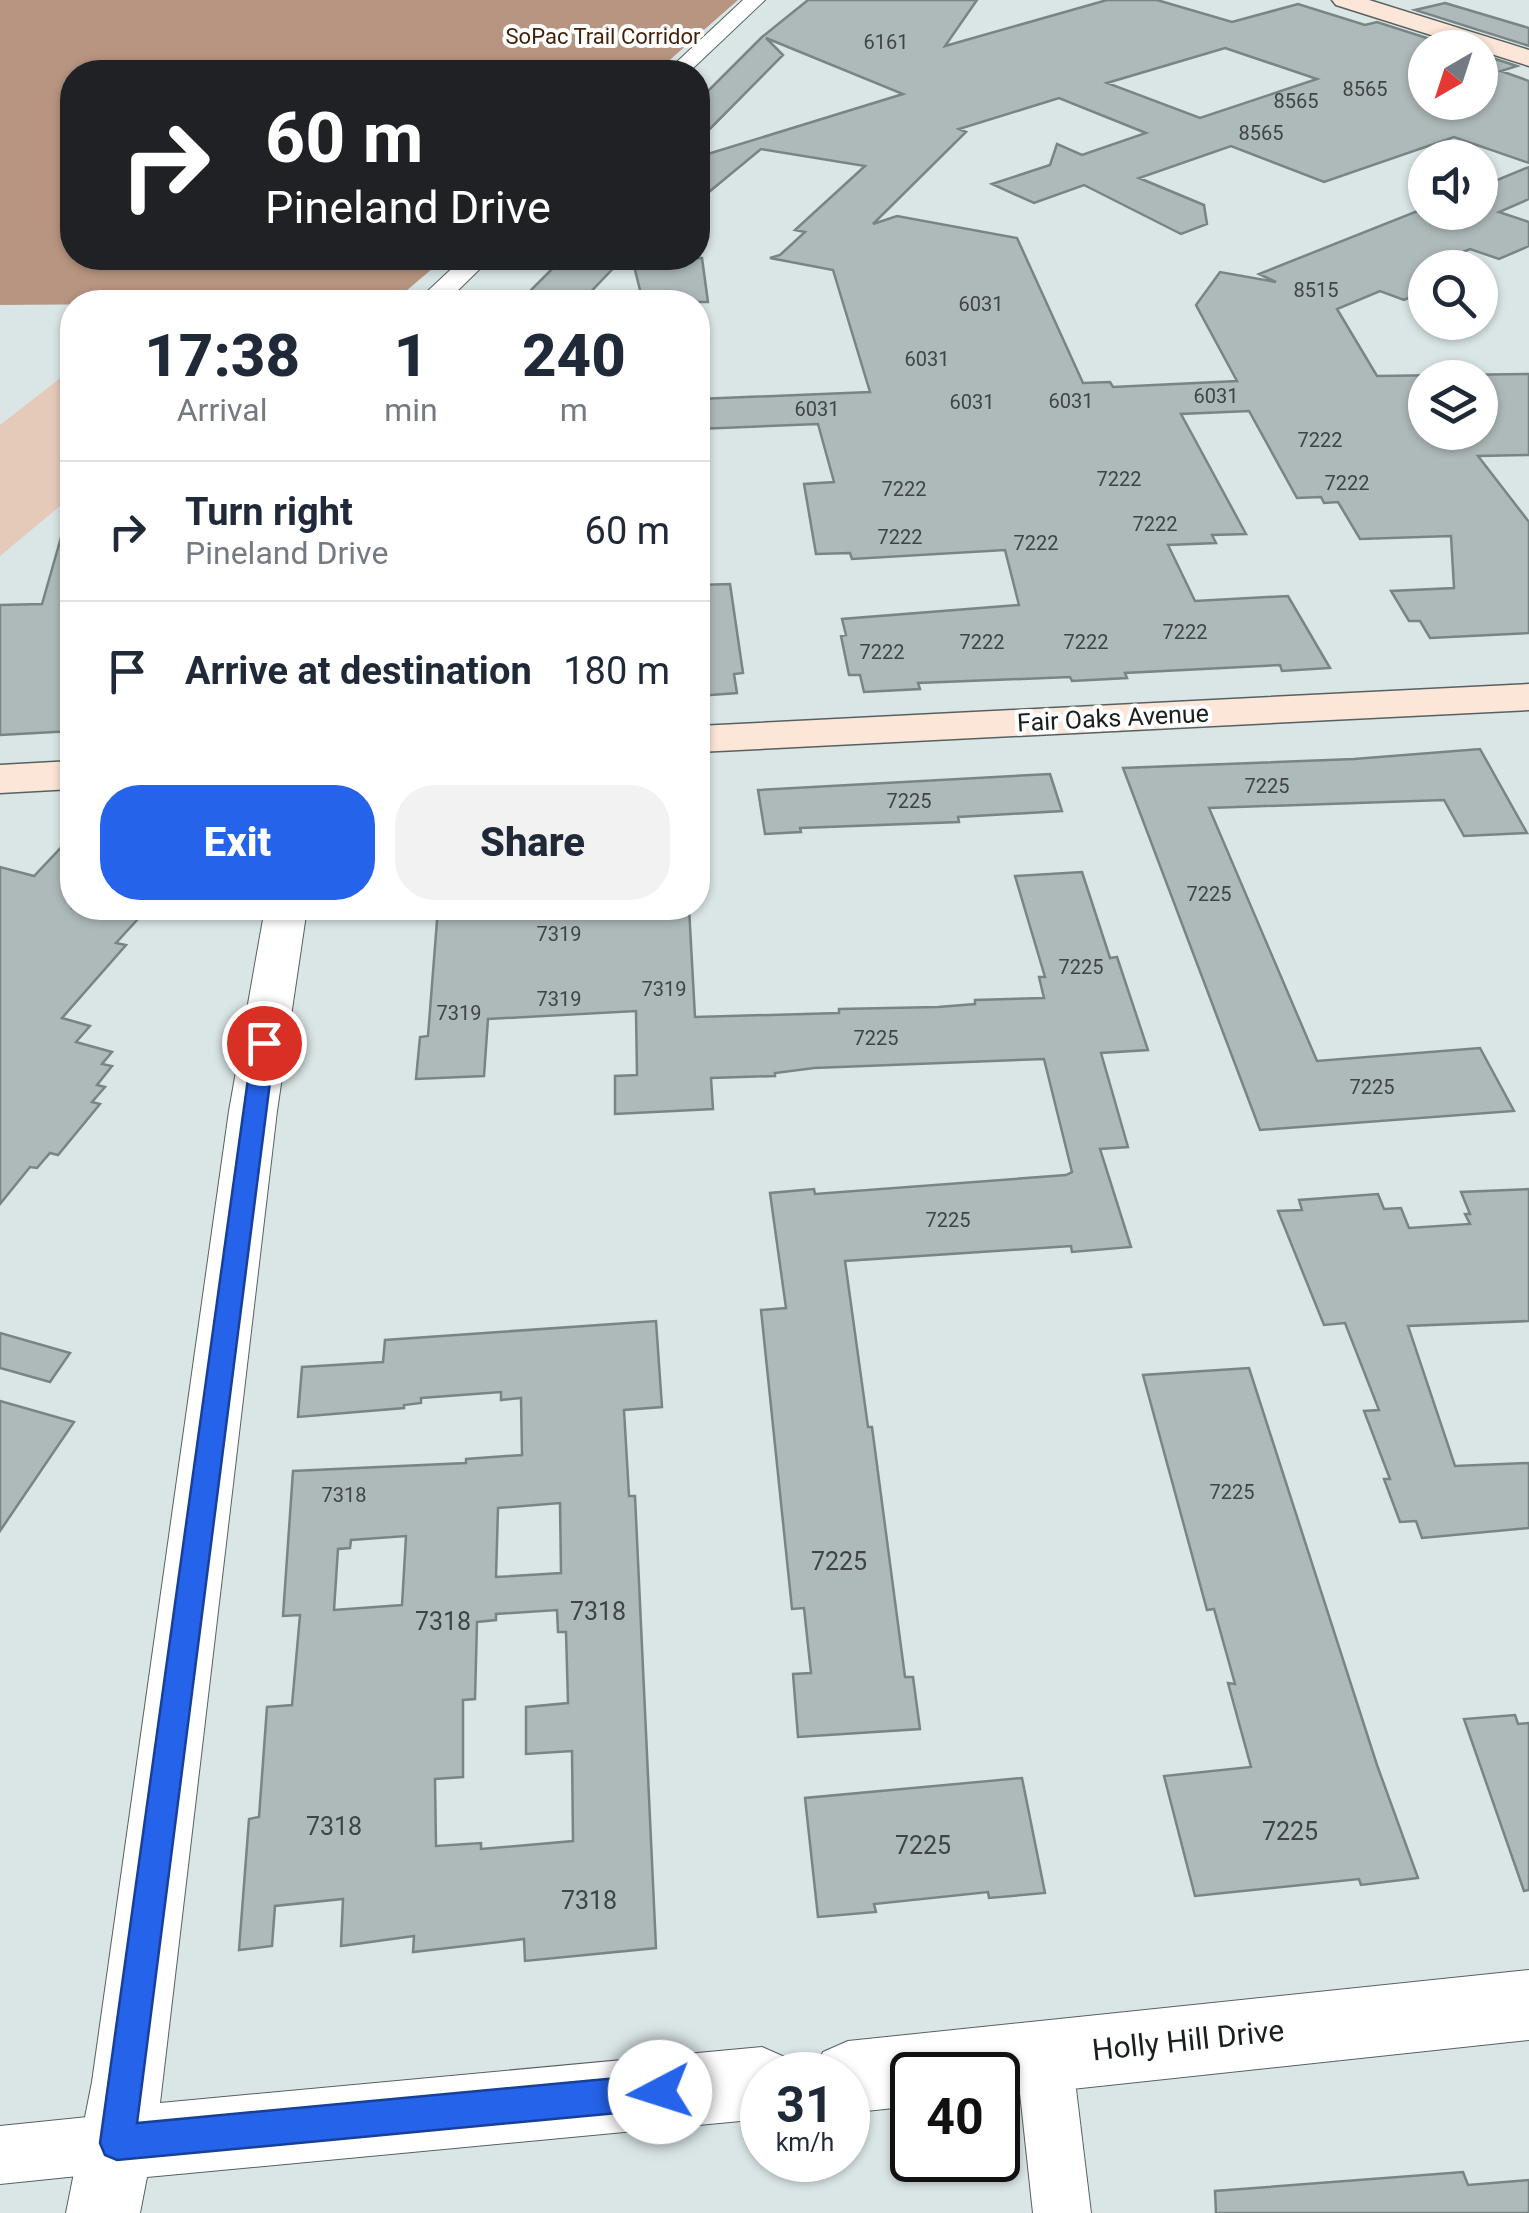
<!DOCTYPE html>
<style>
body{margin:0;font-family:Roboto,sans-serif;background:#f2f2f3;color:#1f2937;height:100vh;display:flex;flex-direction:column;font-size:38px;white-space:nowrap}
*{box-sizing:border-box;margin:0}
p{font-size:32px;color:#747a83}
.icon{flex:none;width:55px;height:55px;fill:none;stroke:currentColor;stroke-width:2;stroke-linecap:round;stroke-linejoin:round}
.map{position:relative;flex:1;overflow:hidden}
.drawer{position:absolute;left:60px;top:290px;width:650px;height:630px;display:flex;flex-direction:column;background:#fff;border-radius:40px;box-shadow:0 2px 8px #0004}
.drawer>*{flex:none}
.guide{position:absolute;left:60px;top:60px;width:650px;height:210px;border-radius:40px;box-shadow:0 2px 8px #0004;background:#202124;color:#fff;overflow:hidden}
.needle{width:65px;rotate:219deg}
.controls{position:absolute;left:1408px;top:30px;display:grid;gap:20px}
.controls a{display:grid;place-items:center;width:90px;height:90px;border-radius:50%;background:#fff;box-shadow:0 2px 8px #0004;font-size:50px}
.speed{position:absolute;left:740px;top:2052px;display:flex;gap:20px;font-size:50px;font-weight:700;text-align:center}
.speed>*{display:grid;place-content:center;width:130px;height:130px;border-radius:50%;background:#fff;box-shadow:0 2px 8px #0004;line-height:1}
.speed small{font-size:25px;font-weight:400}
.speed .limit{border:5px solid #111;border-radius:15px;background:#fff;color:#111}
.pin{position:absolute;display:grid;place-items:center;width:85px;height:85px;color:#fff;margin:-42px;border:5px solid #fff;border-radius:50%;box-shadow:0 2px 10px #0007}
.me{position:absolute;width:110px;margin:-55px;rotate:265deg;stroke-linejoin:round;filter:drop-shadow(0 0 8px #0008)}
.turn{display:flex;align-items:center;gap:35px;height:210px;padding:0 40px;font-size:45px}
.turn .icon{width:130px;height:130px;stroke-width:2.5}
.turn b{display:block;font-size:70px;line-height:85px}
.eta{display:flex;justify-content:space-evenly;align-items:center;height:170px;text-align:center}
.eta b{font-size:60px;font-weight:800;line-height:70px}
.cta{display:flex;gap:20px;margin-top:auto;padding:20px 40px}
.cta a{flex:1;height:115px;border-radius:40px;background:#2563eb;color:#fff;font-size:40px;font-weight:800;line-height:115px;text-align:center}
.cta a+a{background:#f2f2f3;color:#1f2937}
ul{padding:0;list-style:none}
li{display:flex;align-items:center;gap:30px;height:140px;padding:0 40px;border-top:2px solid #e0e1e3}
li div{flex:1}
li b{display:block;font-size:38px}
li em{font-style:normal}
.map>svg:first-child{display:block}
</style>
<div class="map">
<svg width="1529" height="2213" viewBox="0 0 1529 2213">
<rect width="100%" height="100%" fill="#dae5e6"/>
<!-- green -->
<polygon fill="#e5caba" points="72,369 72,496 0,556 0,425"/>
<!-- forest -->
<polygon fill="#b89581" points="0,0 738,0 656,72 72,72 72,258 445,258 393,302 0,305"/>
<!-- building -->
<g fill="#aeb9b9" stroke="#7a8484" stroke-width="2.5" fill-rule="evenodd">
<path d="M 808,0 L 977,0 L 945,46 L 1107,0 L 1157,0 L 1232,22 L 1298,4 L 1365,25 L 1377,22 L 1458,48 L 1425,48 L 1425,102 L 1480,102 L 1480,54 L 1517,66 L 1501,71 L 1529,81 L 1529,163 L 1454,137 L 1324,182 L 1231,146 L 1139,178 L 1204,205 L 1207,224 L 1181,234 L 1084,185 L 1034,203 L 992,184 L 1050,165 L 1057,144 L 1082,155 L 1146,133 L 1059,98 L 959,129 L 966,132 L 873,224 L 897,216 L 1017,238 L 1083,383 L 1110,382 L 1113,387 L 1237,381 L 1196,305 L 1220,272 L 1276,282 L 1259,274 L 1425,208 L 1425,212 L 1480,212 L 1480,187 L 1529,167 L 1529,199 L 1499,212 L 1529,222 L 1529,246 L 1499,259 L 1470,249 L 1425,267 L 1425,291 L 1404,300 L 1380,291 L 1337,309 L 1377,376 L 1529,374 L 1529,455 L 1478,456 L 1529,522 L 1529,633 L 1430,638 L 1420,621 L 1409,621 L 1391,591 L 1454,588 L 1451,536 L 1360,539 L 1338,502 L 1324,503 L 1321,497 L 1297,498 L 1249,411 L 1181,414 L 1246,534 L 1212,535 L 1216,543 L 1168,545 L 1195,601 L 1288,596 L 1330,668 L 1282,671 L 1280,665 L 1125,673 L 1127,678 L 1072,681 L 1070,677 L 918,683 L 920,689 L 864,692 L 860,675 L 849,675 L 841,636 L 846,635 L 842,619 L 1019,605 L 1005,550 L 852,559 L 850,553 L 816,554 L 804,484 L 834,482 L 818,424 L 698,429 L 698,399 L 870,392 L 833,270 L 770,258 L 780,255 L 805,232 L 795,230 L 865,166 L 761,149 L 698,201 L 698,157 L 903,94 L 766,38 L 783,55 L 698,141 L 698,101 L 762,37 ZM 1225,48 L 1317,79 L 1200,118 L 1107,83 ZM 1425,378 L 1480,378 L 1480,432 L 1425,432 Z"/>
<polygon points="1445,3 1529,28 1529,46 1415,10"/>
<polygon points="563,258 623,258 584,299 564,296 559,302 519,302"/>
<polygon points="632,258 702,258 708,302 643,302"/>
<polygon points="64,527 72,528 72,731 0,735 0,605 42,604"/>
<polygon points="730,584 743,673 734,674 737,693 698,696 698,585"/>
<polygon points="1480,749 1527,833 1464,836 1444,800 1209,808 1317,1061 1480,1048 1514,1111 1260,1130 1123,768 1354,759"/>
<polygon points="1050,774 1062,811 958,817 959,822 800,828 801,832 765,834 758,790"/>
<polygon points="72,836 72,908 148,908 116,943 126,945 62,1018 90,1026 76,1042 112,1052 102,1064 112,1066 97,1085 105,1087 92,1102 100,1104 58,1155 50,1153 37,1168 30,1167 0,1204 0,867 34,876"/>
<polygon points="1082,872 1110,958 1117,957 1148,1050 1101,1053 1128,1147 1100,1149 1131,1247 1072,1252 1071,1246 845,1261 868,1427 872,1427 905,1677 913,1677 920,1729 798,1737 793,1674 811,1673 804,1608 792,1609 761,1310 786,1308 770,1193 814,1189 815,1194 1066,1175 1072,1172 1044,1059 814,1068 775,1073 775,1076 711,1078 713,1109 615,1114 615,1076 637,1075 636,1011 488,1019 484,1076 416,1079 420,1037 428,1036 438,908 689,908 695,1017 839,1013 839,1009 938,1007 975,1004 975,1000 1044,998 1039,977 1045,977 1015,876"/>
<polygon points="1529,1189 1529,1321 1408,1326 1455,1466 1529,1463 1529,1528 1422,1538 1416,1521 1400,1522 1384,1479 1390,1479 1364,1411 1379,1410 1345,1323 1324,1325 1278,1211 1302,1210 1299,1200 1378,1194 1384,1209 1401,1208 1409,1228 1470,1224 1465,1214 1470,1214 1461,1192"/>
<path d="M 656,1321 L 662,1407 L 624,1410 L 629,1496 L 635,1496 L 656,1948 L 525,1961 L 524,1939 L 413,1952 L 414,1936 L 341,1946 L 343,1899 L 275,1906 L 272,1946 L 239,1950 L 249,1819 L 259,1817 L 267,1707 L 292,1705 L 300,1615 L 283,1616 L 293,1471 L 466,1463 L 466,1459 L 522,1455 L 521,1398 L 501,1400 L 501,1392 L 421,1398 L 421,1403 L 404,1405 L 404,1408 L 298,1417 L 302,1367 L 383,1362 L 385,1340 ZM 560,1503 L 561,1573 L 496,1577 L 498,1508 ZM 406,1536 L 402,1605 L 334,1610 L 338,1549 L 350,1548 L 351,1540 ZM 557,1610 L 558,1632 L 566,1632 L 568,1703 L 526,1707 L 526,1754 L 572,1751 L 573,1841 L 481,1849 L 481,1843 L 436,1846 L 435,1779 L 463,1777 L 463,1700 L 475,1699 L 477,1622 L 496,1620 L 496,1614 Z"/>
<polygon points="0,1333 70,1353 50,1382 0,1368"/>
<polygon points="1249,1368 1377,1765 1418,1878 1361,1885 1359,1879 1195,1896 1164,1776 1251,1767 1228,1683 1235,1684 1214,1609 1207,1610 1143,1375"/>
<polygon points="0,1401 74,1422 0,1531"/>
<polygon points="1515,1715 1518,1724 1529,1723 1529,1890 1524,1891 1464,1719"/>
<polygon points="1022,1778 1045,1893 989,1898 988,1892 874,1904 876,1912 818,1917 805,1798"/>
<polygon points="1463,2172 1468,2185 1529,2180 1529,2213 1216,2213 1215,2191"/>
</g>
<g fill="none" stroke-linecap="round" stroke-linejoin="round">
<defs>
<g id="minor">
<polygon points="1044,2028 1064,2036 1072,2056 1091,2213 1033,2213 1016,2056 1024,2036"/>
<polygon points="117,2114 137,2123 146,2143 137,2163 117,2172 0,2184 0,2126"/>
</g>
<g id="tertiary">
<polygon points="743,0 765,0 689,72 666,72"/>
<polygon points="463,258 491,258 446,302 416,302"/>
<polygon points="265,908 307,908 277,1111 160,2103 762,2047 787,2058 794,2075 762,2075 762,2119 147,2177 140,2213 66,2213 92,2082 229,1111"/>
<polygon points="1529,1970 1529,2040 998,2097 998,2075 912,2075 912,2106 848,2113 848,2075 813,2075 823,2052 848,2041"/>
</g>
<g id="secondary">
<polygon points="1332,0 1369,0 1529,50 1529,66 1336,5"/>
<polygon points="1529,684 1529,710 698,752 698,726"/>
<polygon points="72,761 72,789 0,793 0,765"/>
</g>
</defs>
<!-- minor casing -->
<use href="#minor" stroke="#576161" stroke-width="2"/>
<!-- tertiary casing -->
<use href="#tertiary" stroke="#576161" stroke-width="2"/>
<!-- secondary casing -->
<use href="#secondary" stroke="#576161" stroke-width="3"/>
<!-- minor -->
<use href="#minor" fill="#fff" fill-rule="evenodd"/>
<!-- tertiary -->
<use href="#tertiary" fill="#fff" fill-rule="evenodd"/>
<!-- secondary -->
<use href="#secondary" fill="#fce6d8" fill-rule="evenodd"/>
</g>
<!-- route -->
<polygon fill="#2563eb" stroke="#184099" stroke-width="2.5" points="264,1035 275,1043 137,2123 660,2074 672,2079 677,2092 672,2104 660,2109 117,2160 105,2155 100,2143 253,1043"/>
<g text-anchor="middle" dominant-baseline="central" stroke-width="8" stroke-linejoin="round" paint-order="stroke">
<!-- number labels -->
<g font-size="20" fill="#3f4545">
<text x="886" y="42">6161</text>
<text x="1365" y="89">8565</text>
<text x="1296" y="101">8565</text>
<text x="1261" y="133">8565</text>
<text x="1316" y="290">8515</text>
<text x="981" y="304">6031</text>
<text x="927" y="359">6031</text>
<text x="1216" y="396">6031</text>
<text x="1071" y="401">6031</text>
<text x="972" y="402">6031</text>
<text x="817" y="409">6031</text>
<text x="1320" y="440">7222</text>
<text x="1119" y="479">7222</text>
<text x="1347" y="483">7222</text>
<text x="904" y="489">7222</text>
<text x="1155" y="524">7222</text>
<text x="900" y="537">7222</text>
<text x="1036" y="543">7222</text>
<text x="1185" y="632">7222</text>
<text x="982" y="642">7222</text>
<text x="1086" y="642">7222</text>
<text x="882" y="652">7222</text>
<text x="1267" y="786">7225</text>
<text x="909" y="801">7225</text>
<text x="1209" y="894">7225</text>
<text x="559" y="934">7319</text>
<text x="1081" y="967">7225</text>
<text x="664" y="989">7319</text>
<text x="559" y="999">7319</text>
<text x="459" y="1013">7319</text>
<text x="876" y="1038">7225</text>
<text x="1372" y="1087">7225</text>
<text x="948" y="1220">7225</text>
<text x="1232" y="1492">7225</text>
<text x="344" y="1495">7318</text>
</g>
<!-- far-park labels -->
<g font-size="22" fill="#431f07" stroke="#fff">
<text x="603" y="36">SoPac Trail Corridor</text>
</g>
<!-- street labels -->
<g font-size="25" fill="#1a1e1e" stroke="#fff">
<text transform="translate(1113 718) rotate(-3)">Fair Oaks Avenue</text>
</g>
<!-- near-number labels -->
<g font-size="25" fill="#3f4545">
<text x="839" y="1561">7225</text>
<text x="598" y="1611">7318</text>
<text x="443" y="1621">7318</text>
<text x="334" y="1826">7318</text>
<text x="1290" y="1831">7225</text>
<text x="923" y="1845">7225</text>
<text x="589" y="1900">7318</text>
</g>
<!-- near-street labels -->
<g font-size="30" fill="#1a1e1e" stroke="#fff">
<text transform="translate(1188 2040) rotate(-6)">Holly Hill Drive</text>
</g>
</g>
</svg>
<div class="controls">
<a><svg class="needle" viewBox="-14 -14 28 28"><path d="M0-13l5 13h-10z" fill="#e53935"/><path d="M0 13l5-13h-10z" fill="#747a83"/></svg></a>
<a><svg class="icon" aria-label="sound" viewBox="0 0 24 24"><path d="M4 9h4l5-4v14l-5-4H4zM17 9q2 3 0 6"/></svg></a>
<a><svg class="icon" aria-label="search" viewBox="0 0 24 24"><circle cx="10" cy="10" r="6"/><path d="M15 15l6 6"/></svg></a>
<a><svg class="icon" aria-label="layers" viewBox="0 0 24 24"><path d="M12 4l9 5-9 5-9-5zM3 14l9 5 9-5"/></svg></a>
</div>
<div class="speed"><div>31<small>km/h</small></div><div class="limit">40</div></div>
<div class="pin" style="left:264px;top:1043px;background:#d93025"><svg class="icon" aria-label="arrive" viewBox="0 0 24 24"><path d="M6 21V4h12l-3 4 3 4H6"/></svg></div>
<svg class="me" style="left:660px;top:2092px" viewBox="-20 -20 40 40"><circle r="19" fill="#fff"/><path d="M0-13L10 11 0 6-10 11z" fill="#2563eb"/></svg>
<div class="guide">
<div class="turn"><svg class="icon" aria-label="right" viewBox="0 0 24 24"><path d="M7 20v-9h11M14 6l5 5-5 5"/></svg><div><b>60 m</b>Pineland Drive</div></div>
</div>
<section class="drawer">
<div class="eta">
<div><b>17:38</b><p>Arrival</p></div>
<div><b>1</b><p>min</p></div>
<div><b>240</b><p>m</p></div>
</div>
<ul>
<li><svg class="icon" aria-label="right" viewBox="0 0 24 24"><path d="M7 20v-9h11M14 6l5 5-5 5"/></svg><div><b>Turn right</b><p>Pineland Drive</p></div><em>60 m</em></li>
<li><svg class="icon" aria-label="arrive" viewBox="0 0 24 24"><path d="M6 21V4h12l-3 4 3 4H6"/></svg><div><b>Arrive at destination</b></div><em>180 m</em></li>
</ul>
<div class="cta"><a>Exit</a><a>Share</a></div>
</section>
</div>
